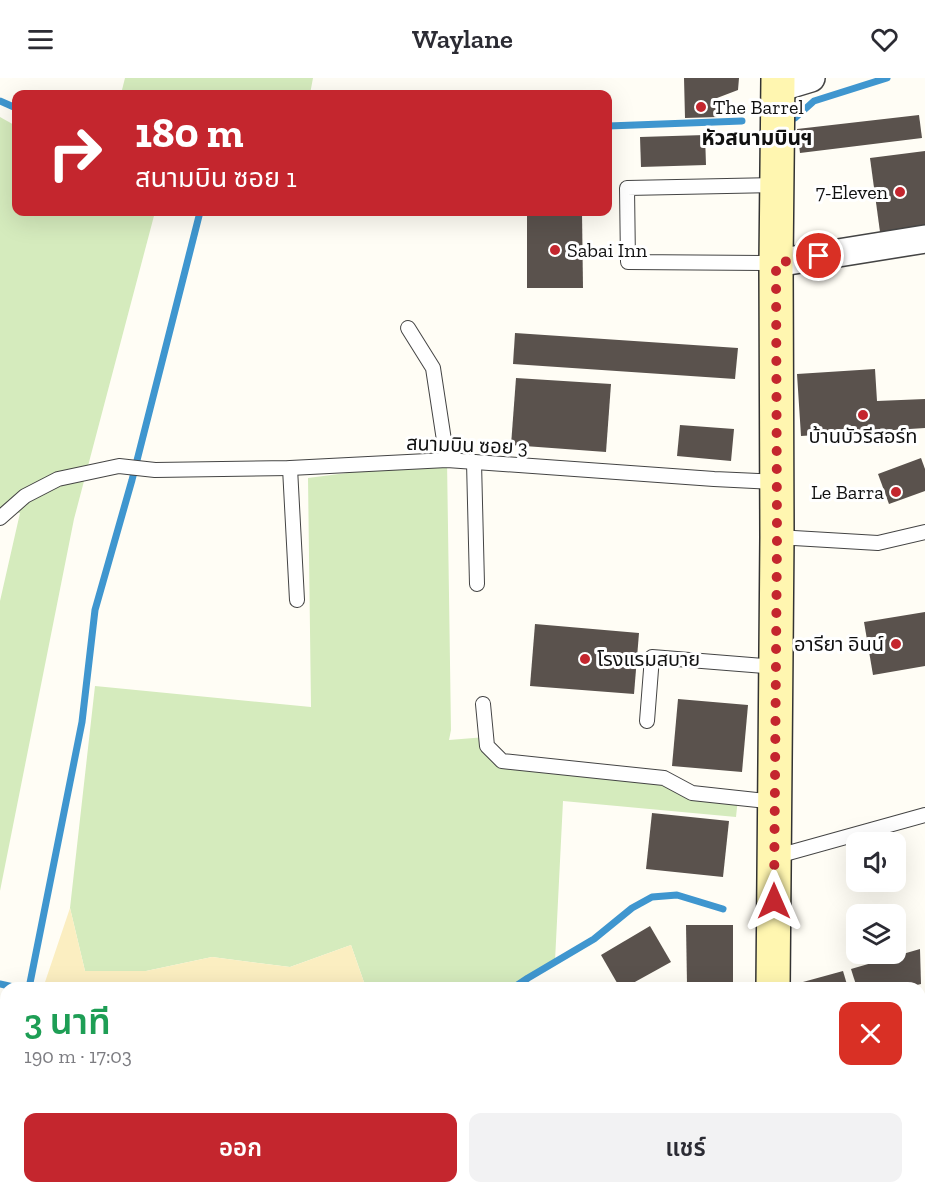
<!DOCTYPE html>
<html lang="th">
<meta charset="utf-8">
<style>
body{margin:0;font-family:"Zilla Slab","Noto Sans Thai",serif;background:#f2f2f3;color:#2b2b33;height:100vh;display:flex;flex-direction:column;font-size:22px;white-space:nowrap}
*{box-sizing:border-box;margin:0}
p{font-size:20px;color:#7c7c81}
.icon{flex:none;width:33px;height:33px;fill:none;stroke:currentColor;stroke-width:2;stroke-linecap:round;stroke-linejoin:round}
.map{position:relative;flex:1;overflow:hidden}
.panel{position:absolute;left:0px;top:904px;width:926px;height:212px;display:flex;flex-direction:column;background:#fff;border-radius:18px 18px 0 0;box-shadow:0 6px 24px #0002}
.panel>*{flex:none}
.top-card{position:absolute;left:12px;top:12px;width:600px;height:126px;border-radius:12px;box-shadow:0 6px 24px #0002;background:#c4262e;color:#fff;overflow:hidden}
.tools{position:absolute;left:846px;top:754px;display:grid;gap:12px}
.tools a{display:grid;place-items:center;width:60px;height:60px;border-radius:12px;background:#fff;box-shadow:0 6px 24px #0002;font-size:30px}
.pin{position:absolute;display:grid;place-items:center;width:51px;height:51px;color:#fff;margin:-26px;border:3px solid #fff;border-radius:50%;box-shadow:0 2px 6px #0007}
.me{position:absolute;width:66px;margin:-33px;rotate:0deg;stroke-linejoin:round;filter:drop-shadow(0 0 4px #0008)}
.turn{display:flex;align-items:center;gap:21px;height:126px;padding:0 24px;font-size:27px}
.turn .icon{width:78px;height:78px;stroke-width:2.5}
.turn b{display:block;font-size:42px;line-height:51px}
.round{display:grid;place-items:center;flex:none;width:63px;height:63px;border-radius:12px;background:#f2f2f3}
.headline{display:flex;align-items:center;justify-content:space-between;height:102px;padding:0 24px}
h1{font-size:36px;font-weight:600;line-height:45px;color:#1e9e55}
.cta{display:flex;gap:12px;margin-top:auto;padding:12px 24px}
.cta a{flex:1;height:69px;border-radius:12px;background:#c4262e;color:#fff;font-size:24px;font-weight:600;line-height:69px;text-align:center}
.cta a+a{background:#f2f2f3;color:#2b2b33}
header{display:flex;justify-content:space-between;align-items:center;height:78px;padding:0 24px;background:#fff;font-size:27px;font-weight:600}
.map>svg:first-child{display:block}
</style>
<header><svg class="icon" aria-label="menu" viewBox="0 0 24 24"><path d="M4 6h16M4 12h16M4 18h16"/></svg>Waylane<svg class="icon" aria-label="heart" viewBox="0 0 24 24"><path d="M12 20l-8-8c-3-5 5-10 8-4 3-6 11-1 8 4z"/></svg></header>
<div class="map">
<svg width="925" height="1115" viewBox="0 0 925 1115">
<rect width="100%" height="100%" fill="#fffdf5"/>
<!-- green -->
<g fill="#d5ebbd">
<polygon points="125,0 313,0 310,16 121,16"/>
<polygon points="0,39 16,48 16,134 155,134 74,441 0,813 0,523 20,435 0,434"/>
<polygon points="447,382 451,652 449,662 486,659 503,683 664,700 692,715 738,720 736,739 563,723 555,883 516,910 366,910 351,867 290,889 212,879 146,893 85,893 70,830 95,608 311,629 308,400"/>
</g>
<!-- sand -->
<polygon fill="#fbeec1" points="70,830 85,893 146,893 212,879 290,889 351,867 366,910 43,910"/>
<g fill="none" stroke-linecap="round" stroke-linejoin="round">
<!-- stream -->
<g stroke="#3f96cf" stroke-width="7">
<polyline points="0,23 16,30"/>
<polyline points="788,41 795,40 814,23 887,0"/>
<polyline points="608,48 742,43"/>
<polyline points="0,906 18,910"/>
<polyline points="29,910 82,644 95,532 132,402 200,134"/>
<polyline points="513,910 528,900 594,861 632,830 652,819 677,817 723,831"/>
</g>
</g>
<!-- building -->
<g fill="#5a524d">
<polygon points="684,0 739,0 738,12 717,20 718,39 685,40"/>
<polygon points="919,37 922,60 800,75 797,51"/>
<polygon points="705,57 706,87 641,89 640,59"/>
<polygon points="925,73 925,147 880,154 870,80"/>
<polygon points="527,134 582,134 583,210 527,210"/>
<polygon points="515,255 738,270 735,301 513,286"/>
<polygon points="875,291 877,323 925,321 925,350 801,358 797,296"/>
<polygon points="516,300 611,306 606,374 511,367"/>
<polygon points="680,347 734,351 731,383 677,378"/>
<polygon points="921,380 925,391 925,413 889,426 878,396"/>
<polygon points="925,534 925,588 873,597 864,544"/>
<polygon points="535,546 639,555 634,616 530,608"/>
<polygon points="678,621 748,627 742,694 672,688"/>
<polygon points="652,735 729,743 723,799 646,791"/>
<polygon points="686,847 733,847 733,906 687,906"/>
<polygon points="650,848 671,884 624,910 620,910 601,877"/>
<polygon points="920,871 921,906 905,910 857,910 851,891"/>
<polygon points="843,893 848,910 794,910 792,907"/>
<polygon points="920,1078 921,1078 925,1103 925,1112 907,1115 861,1115 860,1110 920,1110"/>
</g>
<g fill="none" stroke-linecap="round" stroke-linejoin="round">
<defs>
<g id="lane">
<polyline points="776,185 628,184 627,110 777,107"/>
<polyline points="408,250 433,290 447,382"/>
<polyline points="474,384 477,506"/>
<polyline points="290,390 297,522"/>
<polyline points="0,440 25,418 58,401 119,388 155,392 290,390 447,382 714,401 777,404"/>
<polyline points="777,459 878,465 925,454"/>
<polyline points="483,626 487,668 502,683 664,700 692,715 775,724"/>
<polyline points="647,643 652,579 776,589"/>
<polyline points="774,779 925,737"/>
</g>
<g id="street">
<polyline points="778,10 811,0"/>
<polyline points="776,185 925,161"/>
</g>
<g id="secondary">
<polyline points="773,910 777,459 776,185 778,0"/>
<polyline points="770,1115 770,1110"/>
</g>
</defs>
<!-- lane casing -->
<use href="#lane" stroke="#444" stroke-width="16"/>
<!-- street casing -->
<use href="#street" stroke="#444" stroke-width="30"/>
<!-- secondary casing -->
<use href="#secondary" stroke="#333" stroke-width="36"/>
<!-- lane -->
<use href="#lane" stroke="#fff" stroke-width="14"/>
<!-- street -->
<use href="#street" stroke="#fff" stroke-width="27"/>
<!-- secondary -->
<use href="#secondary" stroke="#fff6b0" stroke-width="33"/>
</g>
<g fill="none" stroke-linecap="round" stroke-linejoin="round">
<!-- route -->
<polyline stroke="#c4262e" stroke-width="10" stroke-dasharray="0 18" points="774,823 777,459 776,185 819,178"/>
</g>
<!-- markers -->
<g fill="#c4262e" stroke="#fff" stroke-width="2">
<circle cx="701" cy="29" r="6"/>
<circle cx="900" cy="114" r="6"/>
<circle cx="555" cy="172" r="6"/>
<circle cx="863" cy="337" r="6"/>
<circle cx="896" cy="414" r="6"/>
<circle cx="896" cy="566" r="6"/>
<circle cx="585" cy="581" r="6"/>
</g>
<g text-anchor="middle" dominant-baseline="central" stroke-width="6" stroke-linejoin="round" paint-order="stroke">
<!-- poi labels -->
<g font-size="20" fill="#111" stroke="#fff" text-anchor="start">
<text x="713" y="29">The Barrel</text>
<text x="888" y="114" text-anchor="end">7-Eleven</text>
<text x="567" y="172">Sabai Inn</text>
<text x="863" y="358" text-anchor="middle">บ้านบัวรีสอร์ท</text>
<text x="884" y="414" text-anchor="end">Le Barra</text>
<text x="884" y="566" text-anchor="end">อารียา อินน์</text>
<text x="597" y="581">โรงแรมสบาย</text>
</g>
<!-- street labels -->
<g font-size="20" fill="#111" stroke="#fff">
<text transform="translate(467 367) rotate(2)">สนามบิน ซอย 3</text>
</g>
<!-- neighbourhood labels -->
<g font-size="21" font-weight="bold" fill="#111" stroke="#fff">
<text x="757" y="59">หัวสนามบินฯ</text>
</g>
</g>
</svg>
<div class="tools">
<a><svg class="icon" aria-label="sound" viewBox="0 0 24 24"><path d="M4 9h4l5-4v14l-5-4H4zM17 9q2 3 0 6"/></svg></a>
<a><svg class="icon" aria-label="layers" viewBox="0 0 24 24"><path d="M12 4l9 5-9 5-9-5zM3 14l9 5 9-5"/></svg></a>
</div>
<div class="pin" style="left:819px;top:178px;background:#d93025"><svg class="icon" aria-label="arrive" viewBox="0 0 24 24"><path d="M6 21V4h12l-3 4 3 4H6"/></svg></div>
<svg class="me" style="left:774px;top:823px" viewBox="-20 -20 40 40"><path d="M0-17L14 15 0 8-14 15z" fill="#c4262e" stroke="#fff" stroke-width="4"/></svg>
<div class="top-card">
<div class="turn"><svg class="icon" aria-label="right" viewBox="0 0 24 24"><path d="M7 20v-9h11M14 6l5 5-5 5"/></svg><div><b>180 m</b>สนามบิน ซอย 1</div></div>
</div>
<section class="panel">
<div class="headline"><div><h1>3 นาที</h1><p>190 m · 17:03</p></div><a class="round" style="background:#d93025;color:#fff"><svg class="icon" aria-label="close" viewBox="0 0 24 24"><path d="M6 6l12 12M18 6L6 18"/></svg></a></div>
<div class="cta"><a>ออก</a><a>แชร์</a></div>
</section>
</div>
